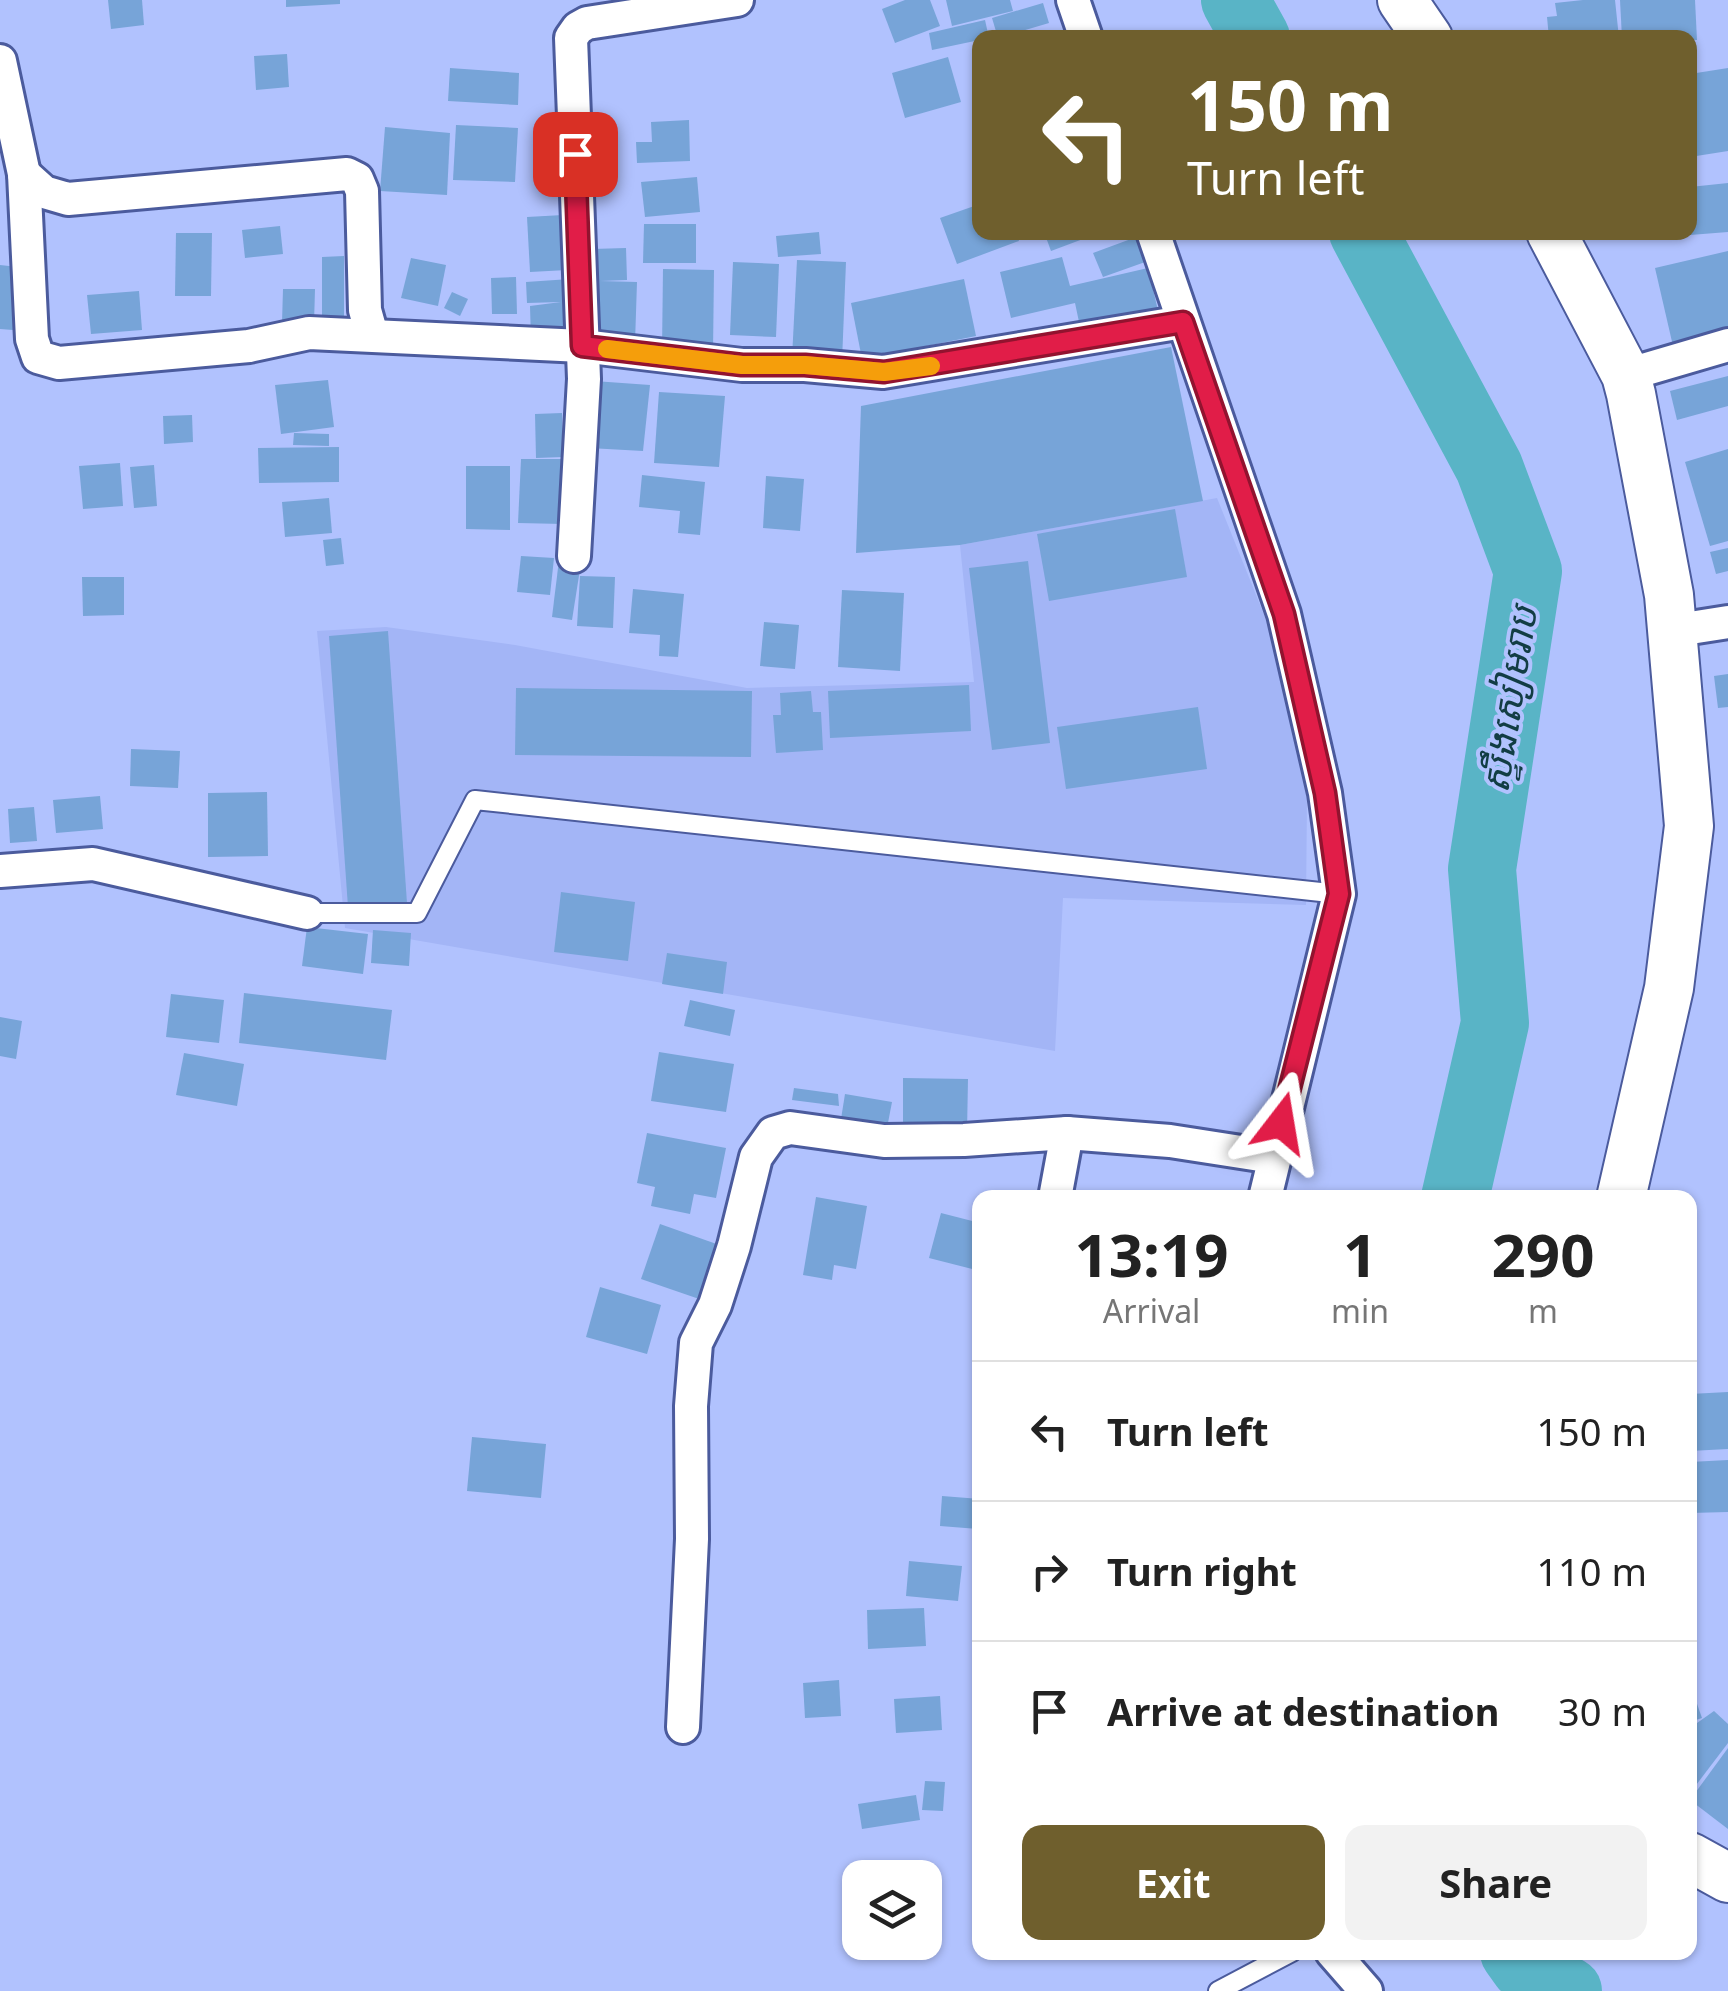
<!DOCTYPE html>
<meta charset="utf-8">
<style>
body{margin:0;font-family:"Noto Sans","Noto Sans Khmer",sans-serif;background:#f2f2f2;color:#222;height:100vh;display:flex;flex-direction:column;font-size:38px;white-space:nowrap}
*{box-sizing:border-box;margin:0}
p{font-size:32px;color:#767676}
.icon{flex:none;width:55px;height:55px;fill:none;stroke:currentColor;stroke-width:2;stroke-linecap:round;stroke-linejoin:round}
.map{position:relative;flex:1;overflow:hidden}
.details{position:absolute;left:972px;top:1190px;width:725px;height:770px;display:flex;flex-direction:column;background:#fff;border-radius:20px;box-shadow:0 2px 8px #0004}
.details>*{flex:none}
.guide{position:absolute;left:972px;top:30px;width:725px;height:210px;border-radius:20px;box-shadow:0 2px 8px #0004;background:#6f5f2d;color:#fff;overflow:hidden}
.controls{position:absolute;left:842px;top:1860px;display:grid;gap:20px}
.controls a{display:grid;place-items:center;width:100px;height:100px;border-radius:20px;background:#fff;box-shadow:0 2px 8px #0004;font-size:50px}
.pin{position:absolute;display:grid;place-items:center;width:85px;height:85px;color:#fff;margin:-42px;border-radius:20px;box-shadow:0 5px 15px #0006}
.me{position:absolute;width:110px;margin:-55px;rotate:14deg;stroke-linejoin:round;filter:drop-shadow(0 0 8px #0008)}
.turn{display:flex;align-items:center;gap:35px;height:210px;padding:0 50px;font-size:45px}
.turn .icon{width:130px;height:130px;stroke-width:2.5}
.turn b{display:block;font-size:70px;line-height:85px}
.eta{display:flex;justify-content:space-evenly;align-items:center;height:170px;text-align:center}
.eta b{font-size:60px;font-weight:700;line-height:70px}
.button{display:flex;gap:20px;margin-top:auto;padding:20px 50px}
.button a{flex:1;height:115px;border-radius:20px;background:#6f5f2d;color:#fff;font-size:40px;font-weight:700;line-height:115px;text-align:center}
.button a+a{background:#f2f2f2;color:#222}
ul{padding:0;list-style:none}
li{display:flex;align-items:center;gap:30px;height:140px;padding:0 50px;border-top:2px solid #e0e0e0}
li div{flex:1}
li b{display:block;font-size:38px}
li em{font-style:normal}
.map>svg:first-child{display:block}
</style>
<div class="map">
<svg width="1728" height="1991" viewBox="0 0 1728 1991">
<rect width="100%" height="100%" fill="#b1c2fe"/>
<!-- built -->
<polygon fill="#a3b5f6" points="1217,498 1275,642 1307,798 1306,905 1063,898 1055,1051 345,928 317,631 386,627 515,645 747,688 974,682 960,545"/>
<g fill="none" stroke-linecap="round" stroke-linejoin="round">
<!-- river -->
<g stroke="#59b4c6" stroke-width="68">
<polyline points="1235,0 1256,38"/>
<polyline points="1363,232 1489,467 1528,571 1482,869 1495,1023 1455,1198"/>
<polyline points="1514,1952 1524,1966 1568,1991"/>
</g>
</g>
<!-- building -->
<g fill="#77a4d8">
<polygon points="108,0 142,0 144,25 111,29"/>
<polygon points="286,0 340,0 340,4 286,7"/>
<polygon points="905,0 930,0 940,26 895,43 882,9"/>
<polygon points="946,0 1010,0 1013,11 952,26"/>
<polygon points="1583,0 1615,0 1619,38 1549,38 1547,17 1557,16 1555,3"/>
<polygon points="1620,0 1695,0 1697,40 1622,38"/>
<polygon points="1043,3 1049,23 998,38 992,18"/>
<polygon points="985,20 989,38 932,50 929,33"/>
<polygon points="287,54 289,87 256,90 254,56"/>
<polygon points="948,57 961,102 905,118 892,73"/>
<polygon points="450,68 519,73 518,105 448,101"/>
<polygon points="1728,68 1728,151 1690,157 1690,74"/>
<polygon points="689,120 690,161 637,163 636,142 652,142 651,122"/>
<polygon points="592,121 615,121 615,138 593,138"/>
<polygon points="456,125 518,128 515,182 453,180"/>
<polygon points="385,127 450,133 447,195 380,191"/>
<polygon points="697,177 700,212 645,217 641,182"/>
<polygon points="1728,183 1728,232 1690,235 1690,187"/>
<polygon points="980,204 980,232 1016,232 1019,241 957,264 940,218"/>
<polygon points="563,215 567,270 530,272 527,217"/>
<polygon points="644,224 696,224 696,263 643,263"/>
<polygon points="280,226 283,254 245,258 242,230"/>
<polygon points="819,232 821,254 778,257 776,236"/>
<polygon points="1044,232 1099,232 1099,233 1051,251"/>
<polygon points="1644,232 1688,232 1688,235 1644,239"/>
<polygon points="176,233 212,233 211,296 175,296"/>
<polygon points="1139,236 1148,261 1103,277 1093,253"/>
<polygon points="626,248 627,280 600,281 637,282 635,343 583,342 592,249"/>
<polygon points="1728,251 1728,333 1673,346 1655,268"/>
<polygon points="344,256 344,329 322,329 322,257"/>
<polygon points="1062,257 1070,286 1148,268 1160,319 1082,336 1075,303 1011,318 1000,272"/>
<polygon points="411,258 446,265 438,306 401,298"/>
<polygon points="797,260 846,262 842,361 792,358"/>
<polygon points="733,262 779,264 776,337 730,335"/>
<polygon points="0,265 18,267 13,330 0,329"/>
<polygon points="663,269 714,270 713,351 662,351"/>
<polygon points="516,277 517,314 492,314 491,278"/>
<polygon points="570,279 573,337 531,340 530,306 561,302 527,303 526,282"/>
<polygon points="964,279 976,336 862,359 851,303"/>
<polygon points="283,289 315,289 314,324 282,323"/>
<polygon points="139,291 142,330 91,334 87,295"/>
<polygon points="452,292 468,299 460,316 444,308"/>
<polygon points="1171,347 1203,501 960,545 856,553 861,406"/>
<polygon points="1728,376 1728,406 1677,420 1670,391"/>
<polygon points="328,380 334,427 281,434 275,385"/>
<polygon points="594,381 650,385 643,451 589,448"/>
<polygon points="659,392 725,396 719,467 654,463"/>
<polygon points="562,413 563,457 536,458 535,414"/>
<polygon points="192,415 193,442 164,444 163,416"/>
<polygon points="294,433 329,434 329,446 293,445"/>
<polygon points="339,447 339,482 259,483 258,448"/>
<polygon points="1728,449 1728,541 1710,546 1685,462"/>
<polygon points="521,459 562,459 563,524 518,523"/>
<polygon points="120,463 123,506 83,509 79,466"/>
<polygon points="154,465 157,506 134,508 130,467"/>
<polygon points="466,466 510,466 510,530 466,529"/>
<polygon points="642,475 705,482 700,535 678,533 680,511 639,507"/>
<polygon points="766,476 804,479 800,531 763,528"/>
<polygon points="329,498 332,533 285,537 282,502"/>
<polygon points="1175,509 1187,577 1049,601 1037,534"/>
<polygon points="341,538 344,564 326,566 323,540"/>
<polygon points="1728,548 1728,571 1716,574 1710,552"/>
<polygon points="521,556 554,558 550,595 517,592"/>
<polygon points="559,560 581,563 572,620 552,617"/>
<polygon points="1028,561 1050,743 992,750 969,568"/>
<polygon points="580,576 615,577 613,628 577,626"/>
<polygon points="82,577 124,577 124,615 83,616"/>
<polygon points="633,589 684,594 678,657 659,656 660,635 629,633"/>
<polygon points="842,590 904,593 900,671 838,667"/>
<polygon points="764,622 799,625 795,669 760,666"/>
<polygon points="388,631 407,903 348,907 329,636"/>
<polygon points="1728,674 1728,707 1718,708 1714,676"/>
<polygon points="969,685 971,731 830,738 828,691"/>
<polygon points="516,688 752,691 751,757 515,755"/>
<polygon points="811,691 813,712 821,712 823,750 776,753 773,715 781,715 780,693"/>
<polygon points="1198,707 1207,769 1066,789 1057,727"/>
<polygon points="131,749 180,751 178,788 130,786"/>
<polygon points="267,792 268,856 208,857 208,793"/>
<polygon points="100,796 103,829 56,833 53,800"/>
<polygon points="34,807 37,841 10,843 8,809"/>
<polygon points="561,892 635,902 628,961 554,952"/>
<polygon points="307,927 368,934 363,974 302,966"/>
<polygon points="373,930 411,933 409,966 371,963"/>
<polygon points="667,953 727,962 723,994 662,984"/>
<polygon points="244,993 392,1010 386,1060 239,1043"/>
<polygon points="171,994 224,1000 219,1043 166,1037"/>
<polygon points="690,1000 735,1010 730,1036 684,1026"/>
<polygon points="0,1017 22,1021 16,1059 0,1056"/>
<polygon points="659,1052 734,1064 726,1112 651,1101"/>
<polygon points="184,1053 244,1064 237,1106 176,1095"/>
<polygon points="903,1078 968,1079 967,1132 903,1132"/>
<polygon points="794,1088 838,1094 839,1106 792,1100"/>
<polygon points="845,1094 892,1102 887,1128 841,1119"/>
<polygon points="647,1133 726,1148 716,1198 694,1194 690,1214 651,1206 655,1187 637,1183"/>
<polygon points="816,1197 867,1206 856,1269 834,1265 832,1280 803,1275"/>
<polygon points="941,1213 980,1223 980,1271 929,1258"/>
<polygon points="660,1224 725,1247 705,1301 641,1279"/>
<polygon points="600,1287 661,1305 647,1354 586,1337"/>
<polygon points="1728,1392 1728,1449 1690,1451 1690,1394"/>
<polygon points="472,1437 546,1444 541,1498 467,1491"/>
<polygon points="1728,1460 1728,1512 1690,1513 1690,1462"/>
<polygon points="942,1496 980,1499 978,1529 940,1526"/>
<polygon points="909,1561 962,1566 958,1601 906,1596"/>
<polygon points="924,1608 926,1646 868,1649 867,1610"/>
<polygon points="839,1680 841,1716 805,1718 803,1683"/>
<polygon points="1690,1684 1702,1718 1690,1722"/>
<polygon points="940,1696 942,1730 896,1733 894,1699"/>
<polygon points="1714,1711 1728,1724 1728,1743 1690,1793 1690,1728"/>
<polygon points="1728,1748 1728,1829 1690,1800"/>
<polygon points="925,1781 945,1782 943,1811 922,1810"/>
<polygon points="916,1795 920,1820 862,1829 858,1804"/>
</g>
<g fill="none" stroke-linecap="round" stroke-linejoin="round">
<defs>
<g id="lane">
<polyline points="307,913 417,913 475,800 1339,894"/>
<polyline points="1218,1991 1292,1952"/>
</g>
<g id="street">
<polyline points="1073,0 1086,38"/>
<polyline points="0,61 24,174 32,339 38,357 59,363 249,346 309,333 582,346 742,365 805,365 883,372 1183,322"/>
<polyline points="24,174 44,192 68,199 347,174 357,179 362,191 365,310 372,335"/>
<polyline points="1153,232 1284,614 1325,793 1339,894 1265,1198"/>
<polyline points="1626,375 1728,345"/>
<polyline points="574,556 584,379 571,38 578,28 587,23 737,0"/>
<polyline points="1671,631 1728,622"/>
<polyline points="0,871 93,864 307,913"/>
<polyline points="1055,1198 1067,1133"/>
<polyline points="683,1727 692,1539 691,1406 696,1343 715,1305 734,1246 756,1157 773,1133 790,1128 884,1141 964,1140 1067,1133 1170,1141 1273,1157"/>
<polyline points="1332,1952 1366,1991"/>
</g>
<g id="secondary">
<polyline points="1402,0 1428,38"/>
<polyline points="1551,232 1626,375 1631,394 1669,595 1689,826 1669,988 1621,1198"/>
<polyline points="1690,1857 1728,1878"/>
</g>
</defs>
<!-- lane casing -->
<use href="#lane" stroke="#4b5b9d" stroke-width="22"/>
<!-- street casing -->
<use href="#street" stroke="#4b5b9d" stroke-width="38"/>
<!-- secondary casing -->
<use href="#secondary" stroke="#4b5b9d" stroke-width="52"/>
<!-- lane -->
<use href="#lane" stroke="#fff" stroke-width="18"/>
<!-- street -->
<use href="#street" stroke="#fff" stroke-width="32"/>
<!-- secondary -->
<use href="#secondary" stroke="#fff" stroke-width="48"/>
</g>
<g fill="none" stroke-linecap="round" stroke-linejoin="round">
<defs>
<polyline id="route" points="575,154 582,346 742,365 805,365 884,372 1183,322 1284,614 1325,793 1339,894 1281,1123"/>
</defs>
<!-- route casing -->
<use href="#route" stroke="#92132f" stroke-width="25"/>
<!-- route -->
<use href="#route" stroke="#e11d48" stroke-width="18"/>
<!-- slow -->
<polyline stroke="#f59e0b" stroke-width="18" points="607,349 742,365 805,365 884,372 931,366"/>
</g>
<g text-anchor="middle" dominant-baseline="central" stroke-width="8" stroke-linejoin="round" paint-order="stroke">
<!-- water labels -->
<g font-size="38" font-style="italic" fill="#123d44" stroke="#b1c2fe">
<text transform="translate(1508 699) rotate(-81)">ស្ទឹងសៀមរាប</text>
</g>
</g>
</svg>
<div class="controls">
<a><svg class="icon" aria-label="layers" viewBox="0 0 24 24"><path d="M12 4l9 5-9 5-9-5zM3 14l9 5 9-5"/></svg></a>
</div>
<div class="pin" style="left:575px;top:154px;background:#d93025"><svg class="icon" aria-label="arrive" viewBox="0 0 24 24"><path d="M6 21V4h12l-3 4 3 4H6"/></svg></div>
<svg class="me" style="left:1281px;top:1123px" viewBox="-20 -20 40 40"><path d="M0-17L14 15 0 8-14 15z" fill="#e11d48" stroke="#fff" stroke-width="4"/></svg>
<div class="guide">
<div class="turn"><svg class="icon" aria-label="left" viewBox="0 0 24 24"><path d="M17 20v-9H6M10 6l-5 5 5 5"/></svg><div><b>150 m</b>Turn left</div></div>
</div>
<section class="details">
<div class="eta">
<div><b>13:19</b><p>Arrival</p></div>
<div><b>1</b><p>min</p></div>
<div><b>290</b><p>m</p></div>
</div>
<ul>
<li><svg class="icon" aria-label="left" viewBox="0 0 24 24"><path d="M17 20v-9H6M10 6l-5 5 5 5"/></svg><div><b>Turn left</b></div><em>150 m</em></li>
<li><svg class="icon" aria-label="right" viewBox="0 0 24 24"><path d="M7 20v-9h11M14 6l5 5-5 5"/></svg><div><b>Turn right</b></div><em>110 m</em></li>
<li><svg class="icon" aria-label="arrive" viewBox="0 0 24 24"><path d="M6 21V4h12l-3 4 3 4H6"/></svg><div><b>Arrive at destination</b></div><em>30 m</em></li>
</ul>
<div class="button"><a>Exit</a><a>Share</a></div>
</section>
</div>
